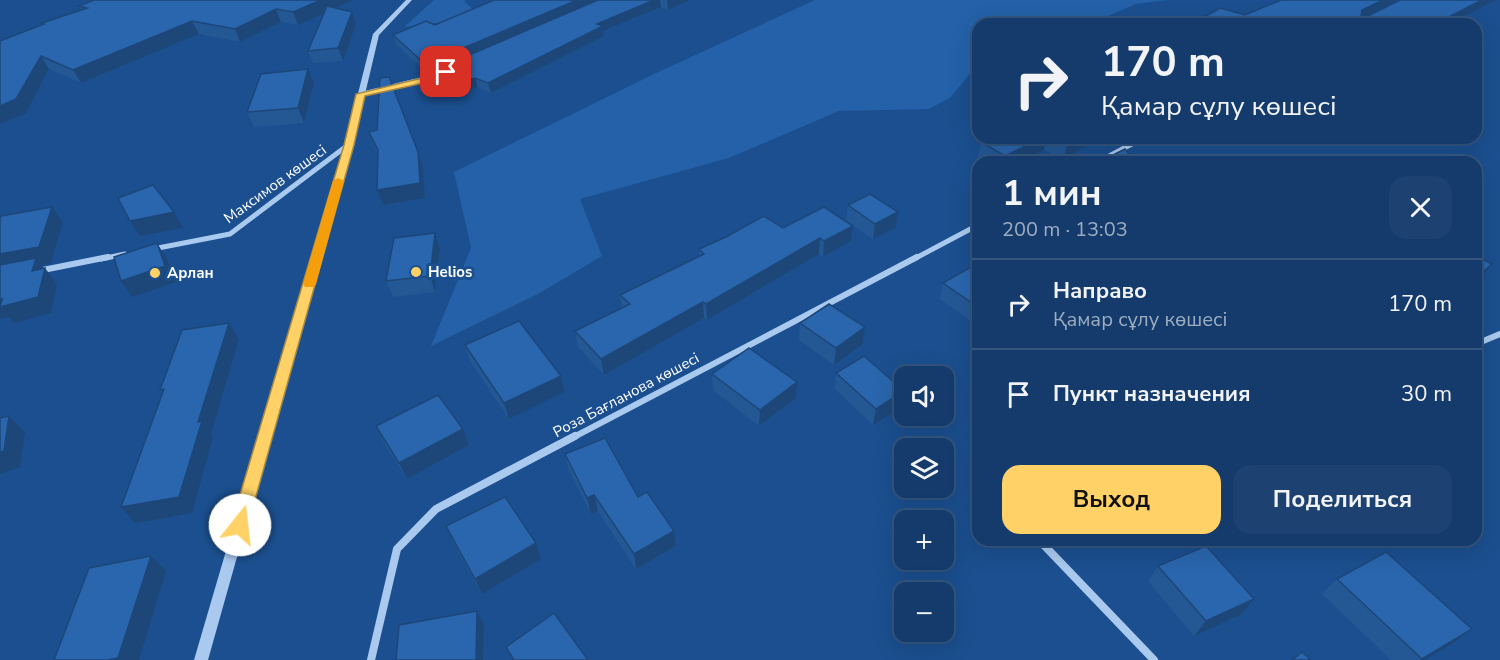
<!DOCTYPE html>
<html lang="ru">
<meta charset="utf-8">
<style>
body{margin:0;font-family:"Nunito Sans",sans-serif;background:#1d4271;color:#f1f3f6;height:100vh;display:flex;flex-direction:column;font-size:22px;white-space:nowrap}
*{box-sizing:border-box;margin:0}
p{font-size:20px;color:#9dadc1}
.icon{flex:none;width:33px;height:33px;fill:none;stroke:currentColor;stroke-width:2;stroke-linecap:round;stroke-linejoin:round}
.map{position:relative;flex:1;overflow:hidden}
.details{position:absolute;left:972px;top:156px;width:510px;height:390px;display:flex;flex-direction:column;background:#143b6b;border-radius:18px;box-shadow:0 6px 24px #0002,0 0 0 2px #33557e}
.details>*{flex:none}
.guide{position:absolute;left:972px;top:18px;width:510px;height:126px;border-radius:18px;box-shadow:0 6px 24px #0002,0 0 0 2px #33557e;background:#143b6b;color:#f1f3f6;overflow:hidden}
.controls{position:absolute;left:894px;top:366px;display:grid;gap:12px}
.controls a{display:grid;place-items:center;width:60px;height:60px;border-radius:12px;background:#143b6b;box-shadow:0 6px 24px #0002,0 0 0 2px #33557e;font-size:30px}
.pin{position:absolute;display:grid;place-items:center;width:51px;height:51px;color:#fff;margin:-26px;border-radius:12px;box-shadow:0 3px 9px #0006}
.me{position:absolute;width:66px;margin:-33px;rotate:16deg;stroke-linejoin:round;filter:drop-shadow(0 0 4px #0008)}
.turn{display:flex;align-items:center;gap:21px;height:126px;padding:0 30px;font-size:27px}
.turn .icon{width:78px;height:78px;stroke-width:2.5}
.turn b{display:block;font-size:42px;line-height:51px}
.round{display:grid;place-items:center;flex:none;width:63px;height:63px;border-radius:18px;background:#1d4271}
.summary{display:flex;align-items:center;justify-content:space-between;height:102px;padding:0 30px}
h1{font-size:36px;font-weight:700;line-height:45px}
.cta{display:flex;gap:12px;margin-top:auto;padding:12px 30px}
.cta a{flex:1;height:69px;border-radius:18px;background:#ffd166;color:#111;font-size:24px;font-weight:700;line-height:69px;text-align:center}
.cta a+a{background:#1d4271;color:#f1f3f6}
ul{padding:0;list-style:none}
li{display:flex;align-items:center;gap:18px;height:90px;padding:0 30px;border-top:2px solid #33557e}
li div{flex:1}
li b{display:block;font-size:22px}
li em{font-style:normal}
.map>svg:first-child{display:block}
</style>
<div class="map">
<svg width="1500" height="660" viewBox="0 0 1500 660">
<rect width="100%" height="100%" fill="#1b4f8f"/>
<!-- green -->
<g fill="#2461a8">
<polygon points="434,0 466,0 464,1 481,17 404,27"/>
<polygon points="815,0 1167,0 1136,4 1089,24 978,24 978,64 951,97 929,109 839,111 729,158 580,199 602,256 538,294 431,346 471,248 454,172 656,73"/>
</g>
<g fill="none" stroke-linecap="round" stroke-linejoin="round">
<!-- minor-far3 -->
<polyline stroke="#a9c9ee" stroke-width="4" points="361,94 439,75"/>
<!-- minor-far2 -->
<g stroke="#a9c9ee" stroke-width="5">
<polyline points="1098,162 1143,138"/>
<polyline points="153,249 230,234 348,145"/>
<polyline points="101,259 125,254"/>
<polyline points="914,259 978,225"/>
</g>
<!-- minor-far1 -->
<g stroke="#a9c9ee" stroke-width="6">
<polyline points="38,271 108,257"/>
<polyline points="1476,344 1500,334"/>
<polyline points="572,438 917,257"/>
</g>
<!-- minor -->
<g stroke="#a9c9ee" stroke-width="8">
<polyline points="1039,540 1154,660"/>
<polyline points="371,660 397,549 436,509 575,436"/>
</g>
<!-- tertiary -->
<polygon fill="#a9c9ee" fill-rule="evenodd" points="406,0 412,0 379,35 353,145 208,660 194,660 345,145 373,34"/>
</g>
<!-- wall -->
<g fill="#245895">
<polygon points="94,0 353,0 335,8 356,24 343,61 313,63 308,51 324,13 298,25 281,22 240,42 199,34 81,83 49,69 26,113 43,25 42,23 81,10 79,6"/>
<polygon points="494,0 690,0 668,10 661,7 603,31 604,36 491,93 478,87 451,96 434,80 432,72 428,74 396,44 393,35 435,25"/>
<polygon points="314,83 304,123 254,127 247,112"/>
<polygon points="369,132 423,167 425,198 383,205 377,190 378,154"/>
<polygon points="990,138 1099,138 1063,160 1044,150 1019,162 987,162 978,157 981,142"/>
<polygon points="848,205 896,228 873,239 846,221"/>
<polygon points="783,228 851,241 823,257 819,254 707,320 704,318 604,375 578,347 575,331 622,308 620,295 699,256 699,249 726,237"/>
<polygon points="435,233 440,249 435,292 393,297 386,281"/>
<polygon points="978,263 978,326 940,299 943,283"/>
<polygon points="800,323 865,327 863,344 834,365 799,340"/>
<polygon points="465,345 564,392 509,419 470,361"/>
<polygon points="836,373 902,407 873,425 835,389"/>
<polygon points="712,374 796,398 759,426 713,390"/>
<polygon points="376,426 463,429 469,445 407,479 384,443"/>
<polygon points="565,454 638,497 674,531 676,546 636,569 598,511 591,514 569,470"/>
<polygon points="446,526 541,559 482,594 453,542"/>
<polygon points="1158,566 1254,599 1242,614 1194,636 1148,581"/>
<polygon points="1337,579 1453,643 1425,660 1391,660 1322,594"/>
</g>
<!-- shaded-wall -->
<g fill="#1d4779">
<polygon points="321,0 353,0 298,25 293,12"/>
<polygon points="577,0 600,0 432,71 432,72 428,74 425,64"/>
<polygon points="654,0 660,0 661,7 603,31 604,36 491,93 488,83 597,24"/>
<polygon points="668,0 690,0 668,10 667,1"/>
<polygon points="1383,0 1398,0 1357,20 1362,10"/>
<polygon points="1482,0 1496,0 1449,24 1435,24"/>
<polygon points="276,9 281,22 240,42 235,29"/>
<polygon points="352,12 356,24 343,61 338,48"/>
<polygon points="192,21 199,34 81,83 73,70"/>
<polygon points="41,56 49,69 26,113 0,124 0,106"/>
<polygon points="308,69 314,83 304,123 298,108"/>
<polygon points="475,78 478,87 451,96 449,86"/>
<polygon points="1042,138 1047,138 1044,150 1019,162 1003,162 1005,156"/>
<polygon points="1080,138 1099,138 1063,160 1067,145"/>
<polygon points="418,152 423,167 425,198 383,205 377,190"/>
<polygon points="52,207 63,222 51,263 41,265 45,269 45,268 57,284 51,313 14,323 9,317 0,319 0,254"/>
<polygon points="174,212 183,228 140,236 130,221"/>
<polygon points="898,212 896,228 873,239 875,224"/>
<polygon points="853,226 851,241 823,257 824,241"/>
<polygon points="435,233 440,249 435,292 430,276"/>
<polygon points="820,238 819,254 707,320 706,304"/>
<polygon points="157,243 167,259 176,282 132,297 121,281"/>
<polygon points="1492,264 1479,280 1476,283 1476,278"/>
<polygon points="703,302 704,318 604,375 601,359"/>
<polygon points="229,323 239,339 211,434 213,437 192,513 135,523 121,507 198,422"/>
<polygon points="865,327 863,344 834,365 836,348"/>
<polygon points="561,376 564,392 509,419 504,403"/>
<polygon points="797,382 796,398 759,426 760,410"/>
<polygon points="904,391 902,407 873,425 876,409"/>
<polygon points="9,416 25,432 20,467 0,474 0,452"/>
<polygon points="463,429 469,445 407,479 399,463"/>
<polygon points="594,495 598,511 591,514 587,498"/>
<polygon points="674,531 676,546 636,569 634,554"/>
<polygon points="536,543 541,559 482,594 475,579"/>
<polygon points="151,556 166,571 139,660 107,660"/>
<polygon points="1254,599 1242,614 1194,636 1206,621"/>
<polygon points="477,611 484,625 483,660 476,660"/>
<polygon points="1472,629 1453,643 1425,660 1420,660"/>
</g>
<!-- building -->
<g fill="#2a66ad" stroke="#1d4779" stroke-width="1.5">
<polygon points="94,0 321,0 293,12 276,9 235,29 192,21 73,70 41,56 16,99 0,106 0,41 44,24 42,23 87,8 79,6"/>
<polygon points="494,0 577,0 425,64 393,35 426,21 435,25"/>
<polygon points="598,0 654,0 597,24 603,26 488,83 475,78 449,86 432,71"/>
<polygon points="1281,0 1383,0 1362,10 1361,16 1366,17 1400,0 1482,0 1435,24 1192,24 1220,8 1245,15"/>
<polygon points="327,6 352,12 338,48 308,51"/>
<polygon points="308,69 298,108 247,112 261,74"/>
<polygon points="389,77 418,152 420,183 377,190 378,150 369,132 377,130 380,78"/>
<polygon points="990,138 1042,138 1005,156 981,142"/>
<polygon points="1053,138 1080,138 1067,145"/>
<polygon points="1125,149 1135,162 1099,162"/>
<polygon points="153,185 174,212 130,221 118,198"/>
<polygon points="870,194 898,212 875,224 848,205"/>
<polygon points="52,207 39,247 0,254 0,219 1,216"/>
<polygon points="824,207 853,226 824,241 820,238 706,304 703,302 601,359 575,331 630,304 620,295 704,254 699,249 726,237 764,216 783,228"/>
<polygon points="435,233 430,276 386,281 394,238"/>
<polygon points="157,243 165,266 121,281 114,257"/>
<polygon points="1476,256 1492,264 1476,278"/>
<polygon points="36,258 32,271 45,268 38,297 0,307 2,299 0,300 0,265"/>
<polygon points="978,263 978,307 943,283"/>
<polygon points="829,304 865,327 836,348 800,323"/>
<polygon points="519,321 561,376 504,403 465,345"/>
<polygon points="229,323 198,422 202,421 179,497 121,507 164,389 160,390 182,330"/>
<polygon points="749,348 797,382 760,410 712,374"/>
<polygon points="864,356 904,391 876,409 836,373"/>
<polygon points="438,395 463,429 399,463 376,426"/>
<polygon points="9,416 4,451 0,452 0,418"/>
<polygon points="605,438 638,497 647,492 674,531 634,554 594,495 587,498 565,454"/>
<polygon points="505,497 536,543 475,579 446,526"/>
<polygon points="1206,546 1254,599 1206,621 1158,566"/>
<polygon points="1386,552 1472,629 1422,659 1337,579"/>
<polygon points="151,556 118,658 107,660 54,660 89,568"/>
<polygon points="477,611 476,660 396,660 399,625"/>
<polygon points="554,613 588,660 514,660 506,647"/>
<polygon points="1302,652 1311,660 1292,660"/>
</g>
<!-- route -->
<polygon fill="#ffd166" stroke="#a68842" stroke-width="1.5" points="446,69 449,70 449,74 428,82 365,96 354,145 248,525 246,530 240,533 234,530 231,525 344,145 356,94 422,78"/>
<!-- slow -->
<polygon fill="#f59e0b" points="338,178 344,181 316,284 314,287 305,287 303,284 333,181"/>
<!-- markers -->
<g fill="#ffd166" stroke="#1b4f8f" stroke-width="2">
<circle cx="416" cy="272" r="6"/>
<circle cx="155" cy="273" r="6"/>
</g>
<g text-anchor="middle" dominant-baseline="central" stroke-width="6" stroke-linejoin="round" paint-order="stroke">
<!-- street labels -->
<g font-size="15" fill="#fff" stroke="#1b4f8f">
<text transform="translate(275 184) rotate(-36)">Максимов көшесі</text>
<text transform="translate(626 395) rotate(-28)">Роза Бағланова көшесі</text>
</g>
<!-- poi labels -->
<g font-size="15" font-weight="bold" fill="#fff" stroke="#1b4f8f" text-anchor="start">
<text x="428" y="272">Helios</text>
<text x="167" y="273">Арлан</text>
</g>
</g>
</svg>
<div class="controls">
<a><svg class="icon" aria-label="sound" viewBox="0 0 24 24"><path d="M4 9h4l5-4v14l-5-4H4zM17 9q2 3 0 6"/></svg></a>
<a><svg class="icon" aria-label="layers" viewBox="0 0 24 24"><path d="M12 4l9 5-9 5-9-5zM3 14l9 5 9-5"/></svg></a>
<a>+</a>
<a>−</a>
</div>
<div class="pin" style="left:446px;top:72px;background:#d93025"><svg class="icon" aria-label="arrive" viewBox="0 0 24 24"><path d="M6 21V4h12l-3 4 3 4H6"/></svg></div>
<svg class="me" style="left:240px;top:525px" viewBox="-20 -20 40 40"><circle r="19" fill="#fff"/><path d="M0-13L10 11 0 6-10 11z" fill="#ffd166"/></svg>
<div class="guide">
<div class="turn"><svg class="icon" aria-label="right" viewBox="0 0 24 24"><path d="M7 20v-9h11M14 6l5 5-5 5"/></svg><div><b>170 m</b>Қамар сұлу көшесі</div></div>
</div>
<section class="details">
<div class="summary"><div><h1>1 мин</h1><p>200 m · 13:03</p></div><a class="round"><svg class="icon" aria-label="close" viewBox="0 0 24 24"><path d="M6 6l12 12M18 6L6 18"/></svg></a></div>
<ul>
<li><svg class="icon" aria-label="right" viewBox="0 0 24 24"><path d="M7 20v-9h11M14 6l5 5-5 5"/></svg><div><b>Направо</b><p>Қамар сұлу көшесі</p></div><em>170 m</em></li>
<li><svg class="icon" aria-label="arrive" viewBox="0 0 24 24"><path d="M6 21V4h12l-3 4 3 4H6"/></svg><div><b>Пункт назначения</b></div><em>30 m</em></li>
</ul>
<div class="cta"><a>Выход</a><a>Поделиться</a></div>
</section>
</div>
